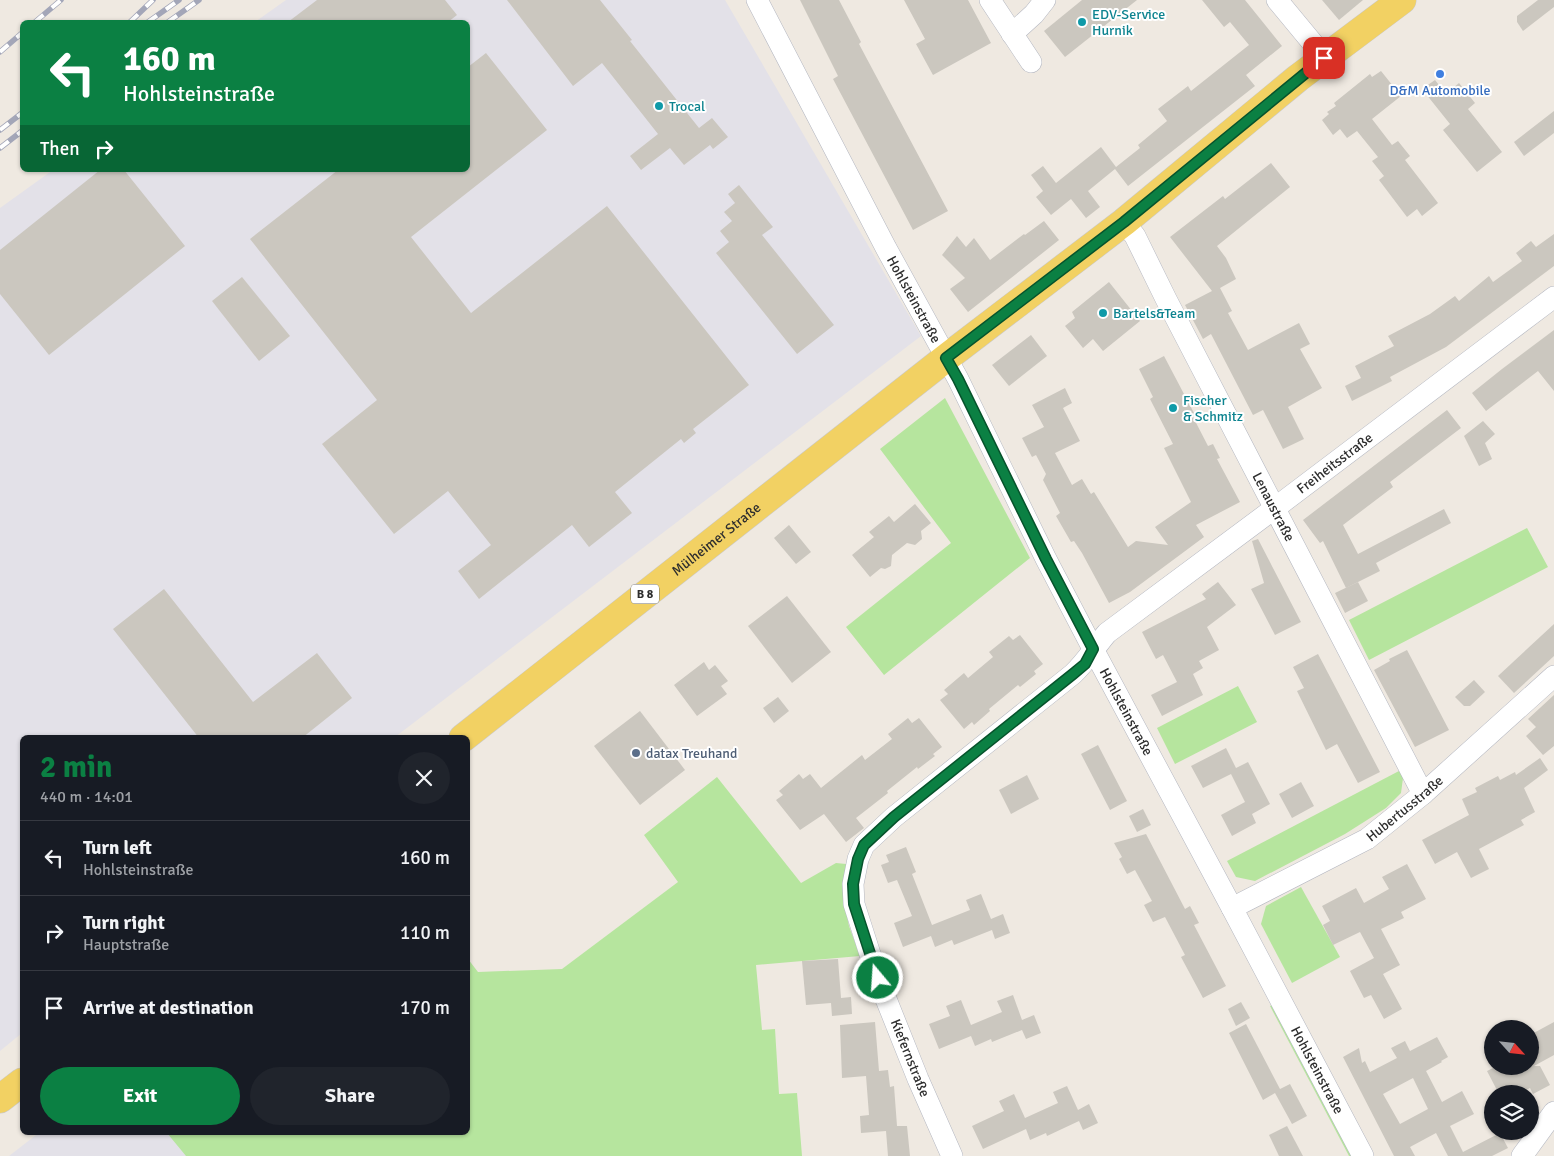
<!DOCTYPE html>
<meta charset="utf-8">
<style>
body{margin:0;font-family:Signika,sans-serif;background:#20242c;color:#f1f3f6;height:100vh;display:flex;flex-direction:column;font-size:19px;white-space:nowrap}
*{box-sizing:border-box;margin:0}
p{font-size:16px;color:#9ea1a6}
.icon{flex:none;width:28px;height:28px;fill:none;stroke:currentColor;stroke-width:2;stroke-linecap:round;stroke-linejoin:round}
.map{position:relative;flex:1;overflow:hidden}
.details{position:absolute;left:20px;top:735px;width:450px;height:400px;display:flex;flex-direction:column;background:#171b24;border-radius:8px;box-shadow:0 1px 4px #0004}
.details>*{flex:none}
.banner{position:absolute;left:20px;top:20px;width:450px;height:152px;border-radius:8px;box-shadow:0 1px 4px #0004;background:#0b8043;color:#fff;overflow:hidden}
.needle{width:32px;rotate:117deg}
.buttons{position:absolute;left:1484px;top:1020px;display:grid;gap:10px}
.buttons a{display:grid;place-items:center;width:55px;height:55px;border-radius:50%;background:#171b24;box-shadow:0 1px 4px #0004;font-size:25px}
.pin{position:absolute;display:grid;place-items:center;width:42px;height:42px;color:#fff;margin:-21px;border-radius:10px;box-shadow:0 2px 8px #0006}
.me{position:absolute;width:55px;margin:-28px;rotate:342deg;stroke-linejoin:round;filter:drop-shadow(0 0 4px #0008)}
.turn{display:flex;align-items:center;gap:18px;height:105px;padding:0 20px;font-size:22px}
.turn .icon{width:65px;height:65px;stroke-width:2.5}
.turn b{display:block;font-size:35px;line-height:42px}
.then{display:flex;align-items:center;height:48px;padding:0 20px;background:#0003;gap:10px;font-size:19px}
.round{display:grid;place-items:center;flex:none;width:52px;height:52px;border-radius:26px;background:#20242c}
.headline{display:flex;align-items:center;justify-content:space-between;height:85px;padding:0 20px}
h1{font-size:30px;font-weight:700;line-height:38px;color:#0b8043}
.button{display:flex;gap:10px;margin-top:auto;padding:10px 20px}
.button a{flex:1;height:58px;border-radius:30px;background:#0b8043;color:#fff;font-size:20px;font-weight:700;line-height:58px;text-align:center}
.button a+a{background:#20242c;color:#f1f3f6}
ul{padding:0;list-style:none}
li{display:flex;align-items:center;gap:15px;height:75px;padding:0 20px;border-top:1px solid #363941}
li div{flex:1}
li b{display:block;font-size:19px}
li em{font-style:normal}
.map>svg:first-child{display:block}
</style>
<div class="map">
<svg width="1554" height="1156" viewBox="0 0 1554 1156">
<rect width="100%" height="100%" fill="#efe9e1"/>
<!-- industrial -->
<g fill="#e3e1e8">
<polygon points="286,0 725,0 921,336 395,737 22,738 22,1033 0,1051 0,208 53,170 468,170 468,22 255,22"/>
<polygon points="40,1132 279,1133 280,1156 9,1156"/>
</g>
<!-- green -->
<g fill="#b6e59e">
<polygon points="945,398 1030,558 884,675 846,627 951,543 880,449"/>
<polygon points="1527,528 1548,567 1369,660 1349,620"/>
<polygon points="1238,686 1257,722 1175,764 1157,728"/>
<polygon points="1399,771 1403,778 1401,793 1386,808 1345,834 1255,881 1236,877 1227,861"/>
<polygon points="717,777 801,883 836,863 846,864 843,897 849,926 860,956 756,965 762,1030 775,1029 779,1094 797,1093 802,1156 186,1156 167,1133 468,1132 468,959 478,972 562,969 678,882 644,835"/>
<polygon points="1301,887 1340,957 1292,983 1261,924 1266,906"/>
<polygon points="1276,1003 1357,1156 1349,1156 1270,1006"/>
</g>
<!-- building -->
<g fill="#cbc7bf" fill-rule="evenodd">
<polygon points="317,0 445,0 457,15 448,22 288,22"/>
<polygon points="507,0 600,0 632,40 630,41 699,128 712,118 728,137 713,149 710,145 684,165 670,148 641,170 630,156 658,134 602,63 573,86"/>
<polygon points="800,0 839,0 861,42 859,44 948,211 913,230 833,79 838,76"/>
<polygon points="904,0 968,0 991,43 933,75 916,44 925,39"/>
<polygon points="1082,0 1137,0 1065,57 1044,31"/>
<polygon points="1202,0 1245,0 1282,46 1246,75 1255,86 1128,186 1115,169 1088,191 1100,207 1086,218 1071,199 1051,215 1036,197 1043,191 1031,175 1043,166 1056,183 1101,147 1116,167 1140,148 1138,145 1167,121 1158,109 1188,86 1191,91 1249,45 1230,22 1224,27"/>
<polygon points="1322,0 1363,0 1339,20"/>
<polygon points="1538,0 1554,0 1554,7 1523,31 1517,22 1517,16"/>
<polygon points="486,53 547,130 411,237 471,313 607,206 749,385 693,429 696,433 684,443 681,439 615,492 632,513 589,547 572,525 479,599 458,571 491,545 448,491 394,534 322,444 377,400 250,239 338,170 468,170 468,67"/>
<polygon points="1381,71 1401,96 1372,119 1392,145 1398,141 1410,156 1405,160 1438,203 1422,216 1417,209 1407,217 1379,180 1384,176 1372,161 1378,157 1357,131 1347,138 1340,129 1333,135 1322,120 1329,114 1327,112 1336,106 1334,103 1370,74 1372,77"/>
<polygon points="1435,80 1446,94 1459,83 1475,103 1468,109 1502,152 1477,172 1443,130 1450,124 1422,89"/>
<polygon points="1554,111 1554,133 1524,156 1514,142"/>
<polygon points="1271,163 1290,187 1217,246 1226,258 1236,279 1220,288 1232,311 1228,313 1248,350 1299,323 1310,344 1300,349 1322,388 1288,407 1304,439 1283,449 1263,410 1253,415 1211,334 1203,339 1185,305 1212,291 1170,237 1223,196 1225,199"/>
<polygon points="100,170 124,170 185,246 49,355 0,294 0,250"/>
<polygon points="739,185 773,227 762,235 834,325 797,354 716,253 729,242 720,231 732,221 724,212 735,203 728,194"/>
<polygon points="1044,221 1059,240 968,312 950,289 965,278 942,255 957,236 966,247 974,238 990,260 1024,234 1025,235"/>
<polygon points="1554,234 1554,266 1446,347 1390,377 1392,381 1352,401 1345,386 1361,378 1355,366 1394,346 1388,336 1430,314 1455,296 1459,301 1489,276 1493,282 1522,261 1516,253 1531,241 1536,247"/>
<polygon points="242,277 290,336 259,361 212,301"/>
<polygon points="1109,282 1140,321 1103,351 1093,339 1083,348 1065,326 1075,318 1072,312"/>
<polygon points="1554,330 1554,391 1538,371 1486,411 1472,393 1502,369"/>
<polygon points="1031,335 1047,356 1009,386 992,365"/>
<polygon points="1164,356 1194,413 1192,415 1208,446 1213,444 1220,458 1217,459 1240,502 1196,525 1204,537 1130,592 1109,603 1082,553 1074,541 1071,542 1056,516 1060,513 1043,480 1046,474 1036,455 1032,457 1022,438 1044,427 1032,405 1065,388 1072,403 1063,408 1080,441 1055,453 1072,485 1082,479 1091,494 1094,492 1128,547 1136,541 1168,545 1155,527 1191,502 1164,448 1173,444 1150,399 1153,397 1139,369"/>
<polygon points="1447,410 1461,428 1390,482 1393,487 1343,525 1358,554 1444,509 1451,523 1376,563 1380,571 1346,588 1323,541 1320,543 1303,520"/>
<polygon points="1483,421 1495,434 1485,443 1492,459 1479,466 1464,436"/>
<polygon points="915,504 931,523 921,531 922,539 915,545 907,543 892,555 891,566 885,569 881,568 870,577 852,555 874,537 869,532 889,516 894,522"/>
<polygon points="789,525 811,552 796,564 774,538"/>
<polygon points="1258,539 1301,622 1275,635 1251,589 1264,583 1252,541"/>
<polygon points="1218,582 1236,605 1207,627 1219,650 1199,661 1203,668 1193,674 1203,695 1162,716 1151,695 1177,682 1163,655 1156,659 1142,632 1206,599 1202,594"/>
<polygon points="1358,582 1368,601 1345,613 1335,593"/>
<polygon points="164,589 253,702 317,653 352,698 302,738 199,738 113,629"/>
<polygon points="787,596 831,652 792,683 748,626"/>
<polygon points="1554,624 1554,656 1514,693 1498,676"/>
<polygon points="1020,635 1043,664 1034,671 1036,674 1020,687 1018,685 989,709 990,711 974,725 972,722 964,729 940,700 948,694 944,690 964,673 968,678 993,657 989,652 1009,636 1013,640"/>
<polygon points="1407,650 1449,730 1415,747 1374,670 1390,661 1389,659"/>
<polygon points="1318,654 1380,772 1358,783 1337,744 1326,750 1297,691 1304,688 1293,667"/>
<polygon points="704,662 709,670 715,665 728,681 721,686 727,694 697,716 674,685"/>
<polygon points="1474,680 1485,692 1470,706 1464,706 1455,697"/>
<polygon points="1554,695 1554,746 1543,755 1526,736 1536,727 1528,719"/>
<polygon points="778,697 789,711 774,723 763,708"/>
<polygon points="640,711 685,770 640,805 594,746"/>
<polygon points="908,718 912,723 919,718 942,747 933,754 935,756 918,769 917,767 887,791 888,793 856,818 864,828 846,842 824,814 800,830 776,800 783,795 779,791 799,774 803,779 810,774 821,788 862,755 865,760 892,739 888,734"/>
<polygon points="1098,745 1127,801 1110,810 1081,754"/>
<polygon points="1226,748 1236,768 1248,762 1270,804 1252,814 1256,823 1232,836 1221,815 1245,802 1231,774 1203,788 1191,766"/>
<polygon points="1540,758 1548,770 1524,788 1535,812 1521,820 1524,825 1479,849 1489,869 1471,878 1457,852 1435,864 1422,840 1469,815 1462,799 1477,792 1475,788 1498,776 1500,780 1515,772 1516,775"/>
<polygon points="1027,775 1039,799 1011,814 999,790"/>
<polygon points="1301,782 1314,806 1292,818 1279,794"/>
<polygon points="1143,809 1151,825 1137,832 1129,816"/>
<polygon points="1146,834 1185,909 1190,906 1199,923 1194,925 1226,986 1203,998 1181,957 1185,955 1165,917 1153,922 1144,905 1152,901 1135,870 1127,874 1119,859 1122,857 1114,843"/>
<polygon points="906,847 916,872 912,874 932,925 970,910 966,900 981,894 991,919 1003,914 1010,933 995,939 992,930 954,945 952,940 935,947 931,936 903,947 894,923 912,916 897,880 888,883 881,865 889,862 886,855"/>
<polygon points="1407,864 1426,899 1401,912 1404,918 1381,929 1400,965 1383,974 1402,1009 1384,1019 1371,995 1364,998 1350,971 1374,958 1360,932 1333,945 1323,925 1330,921 1322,906 1356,888 1364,903 1389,889 1382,877"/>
<polygon points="838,959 841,998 851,997 852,1014 832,1016 831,1003 806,1005 802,961"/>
<polygon points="1013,995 1022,1020 1034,1015 1041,1033 1026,1039 1022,1030 992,1042 991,1039 975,1046 971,1036 939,1049 929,1024 950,1016 946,1006 961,1000 971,1025 1002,1012 997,1001"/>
<polygon points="1241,1002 1250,1018 1236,1026 1228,1009"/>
<polygon points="875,1022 879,1071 888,1070 890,1087 894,1086 897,1126 907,1126 910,1156 888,1156 886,1131 861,1133 860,1116 869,1115 866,1076 842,1078 840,1025"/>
<polygon points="1554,1022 1554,1055 1534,1066 1540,1066 1550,1085 1533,1094 1530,1088 1518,1094 1499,1094 1487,1071 1497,1066 1530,1066 1530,1035"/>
<polygon points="1246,1024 1280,1089 1290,1084 1307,1116 1292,1124 1275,1093 1263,1100 1229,1033"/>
<path d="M 1437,1037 L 1448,1057 L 1441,1061 L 1442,1062 L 1426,1071 L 1442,1102 L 1462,1091 L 1474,1114 L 1450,1126 L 1463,1152 L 1500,1133 L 1508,1148 L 1492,1156 L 1448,1156 L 1436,1133 L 1410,1147 L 1415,1156 L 1394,1156 L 1343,1057 L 1359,1048 L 1362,1063 L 1365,1061 L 1370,1072 L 1397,1058 L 1391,1048 L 1405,1041 L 1410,1051 ZM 1413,1078 L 1428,1109 L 1400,1124 L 1383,1094 Z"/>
<polygon points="1067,1086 1078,1110 1089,1104 1098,1123 1083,1130 1079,1121 1047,1136 1046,1133 1030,1140 1026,1129 983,1149 972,1126 1004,1111 999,1101 1014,1094 1025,1118 1058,1103 1053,1092"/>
<polygon points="1287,1126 1303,1156 1279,1156 1269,1135"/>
</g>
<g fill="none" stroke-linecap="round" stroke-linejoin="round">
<defs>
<g id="minor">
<path id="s1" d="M 757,0 L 886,248 L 958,379 L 1046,559 L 1093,649 L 1232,908 L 1363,1156"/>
<polyline points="990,0 1031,62"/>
<polyline points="1277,0 1325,58"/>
<polyline points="1012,34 1034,14 1045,0"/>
<path id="s2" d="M 1124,222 L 1135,236 L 1166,299 L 1423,794"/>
<path id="s3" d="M 1232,908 L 1367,839 L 1423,794 L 1554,676"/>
<path id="s4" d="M 952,1156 L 918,1079 L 878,979 L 854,904 L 853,884 L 858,859 L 864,845 L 894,817 L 1073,674 C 1086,662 1095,647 1107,633 L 1275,508 L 1554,297"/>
<polyline points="1522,1156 1554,1112"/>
</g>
<g id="primary">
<path id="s5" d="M 463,738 L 946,358 L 1124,222 L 1298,78 L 1402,0"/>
<polyline points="0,1099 22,1082"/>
</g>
</defs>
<!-- minor casing -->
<use href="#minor" stroke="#b4b7c1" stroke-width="22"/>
<!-- primary casing -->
<use href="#primary" stroke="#c9c9c9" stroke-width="29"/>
<!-- minor -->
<use href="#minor" stroke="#fff" stroke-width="21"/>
<!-- primary -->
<use href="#primary" stroke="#f2d163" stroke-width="28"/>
<defs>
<g id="rail">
<polyline points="35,22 61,0"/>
<polyline points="130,22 153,0"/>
<polyline points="148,22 179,0"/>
<polyline points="168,22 199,0"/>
<polyline points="0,52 22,33"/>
<polyline points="0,130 22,113"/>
<polyline points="0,148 22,131"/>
</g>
</defs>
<!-- rail casing -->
<use href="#rail" stroke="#a3a6b8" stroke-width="5.5"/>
<!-- rail -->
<use href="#rail" stroke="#fff" stroke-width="4" stroke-dasharray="11" stroke-linecap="butt"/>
</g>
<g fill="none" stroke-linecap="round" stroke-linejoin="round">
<defs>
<polyline id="route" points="878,978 854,904 853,884 858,859 864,845 894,817 1073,674 1085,664 1093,649 1046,559 958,379 946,358 1124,222 1324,58"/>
</defs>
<!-- route casing -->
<use href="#route" stroke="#07532c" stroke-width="12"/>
<!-- route -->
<use href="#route" stroke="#0b8043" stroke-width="9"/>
</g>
<!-- markers -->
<g fill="#0f9aa8" stroke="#fff" stroke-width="2">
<circle cx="1082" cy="22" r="5"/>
<circle cx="659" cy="106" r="5"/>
<circle cx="1103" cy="313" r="5"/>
<circle cx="1173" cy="408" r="5"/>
</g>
<circle fill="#3f7fe0" stroke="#fff" stroke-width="2" cx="1440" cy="74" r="5"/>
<circle fill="#5c6f8a" stroke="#fff" stroke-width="2" cx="636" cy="753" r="5"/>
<g text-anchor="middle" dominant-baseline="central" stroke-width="4" stroke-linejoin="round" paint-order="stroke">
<!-- shield labels -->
<rect fill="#fff" stroke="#6d6d6d" stroke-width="1" x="631" y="584.5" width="28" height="19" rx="4"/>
<g font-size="12" font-weight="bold" fill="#2e2e2e">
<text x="645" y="594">B 8</text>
</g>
<!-- culture labels -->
<g font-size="14" fill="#0d838f" stroke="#fff" text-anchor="start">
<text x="1092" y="14">EDV-Service<tspan x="1092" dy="16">Hurnik</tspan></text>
<text x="669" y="106">Trocal</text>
<text x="1113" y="313">Bartels&amp;Team</text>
<text x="1183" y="400">Fischer<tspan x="1183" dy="16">&amp; Schmitz</tspan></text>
</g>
<!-- shop labels -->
<g font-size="14" fill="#366cbe" stroke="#fff">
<text x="1440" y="90">D&amp;M Automobile</text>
</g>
<!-- street labels -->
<g font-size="14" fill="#2e2e2e" stroke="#fff">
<text stroke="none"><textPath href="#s1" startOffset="338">Hohlsteinstraße</textPath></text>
<text stroke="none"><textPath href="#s4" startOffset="939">Freiheitsstraße</textPath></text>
<text stroke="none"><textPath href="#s2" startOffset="322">Lenaustraße</textPath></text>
<text stroke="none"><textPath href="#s5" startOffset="322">Mülheimer Straße</textPath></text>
<text stroke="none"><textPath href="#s1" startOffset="802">Hohlsteinstraße</textPath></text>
<text stroke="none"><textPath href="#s3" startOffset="200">Hubertusstraße</textPath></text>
<text transform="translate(910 1058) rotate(68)">Kiefernstraße</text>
<text stroke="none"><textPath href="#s1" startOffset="1208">Hohlsteinstraße</textPath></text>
</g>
<!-- service labels -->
<g font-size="14" fill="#4e5e75" stroke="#fff" text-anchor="start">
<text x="646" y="753">datax Treuhand</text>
</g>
</g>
</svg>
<div class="buttons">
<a><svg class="needle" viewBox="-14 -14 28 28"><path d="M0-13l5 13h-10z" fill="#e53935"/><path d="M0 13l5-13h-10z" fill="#9ea1a6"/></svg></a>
<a><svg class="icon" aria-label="layers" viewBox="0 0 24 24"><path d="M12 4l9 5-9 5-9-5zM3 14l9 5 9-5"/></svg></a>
</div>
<div class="pin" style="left:1324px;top:58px;background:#d93025"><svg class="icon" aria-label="arrive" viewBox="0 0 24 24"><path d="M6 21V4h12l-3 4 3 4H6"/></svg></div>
<svg class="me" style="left:878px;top:978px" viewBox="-20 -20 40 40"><circle r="17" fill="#0b8043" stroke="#fff" stroke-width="3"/><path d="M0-11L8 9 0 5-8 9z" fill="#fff"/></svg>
<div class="banner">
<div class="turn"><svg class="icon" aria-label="left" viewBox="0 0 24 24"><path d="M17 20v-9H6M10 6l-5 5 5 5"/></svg><div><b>160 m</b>Hohlsteinstraße</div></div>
<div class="then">Then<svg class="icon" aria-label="right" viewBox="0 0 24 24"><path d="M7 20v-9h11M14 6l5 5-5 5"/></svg></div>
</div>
<section class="details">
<div class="headline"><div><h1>2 min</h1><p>440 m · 14:01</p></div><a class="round"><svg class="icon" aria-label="close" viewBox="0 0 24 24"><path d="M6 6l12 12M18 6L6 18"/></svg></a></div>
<ul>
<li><svg class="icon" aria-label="left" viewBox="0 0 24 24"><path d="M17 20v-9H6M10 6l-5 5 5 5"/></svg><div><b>Turn left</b><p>Hohlsteinstraße</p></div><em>160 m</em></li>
<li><svg class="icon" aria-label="right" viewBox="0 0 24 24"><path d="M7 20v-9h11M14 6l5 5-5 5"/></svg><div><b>Turn right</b><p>Hauptstraße</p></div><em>110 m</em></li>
<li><svg class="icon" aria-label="arrive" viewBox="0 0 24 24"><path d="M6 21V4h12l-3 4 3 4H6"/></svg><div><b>Arrive at destination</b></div><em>170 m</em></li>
</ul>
<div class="button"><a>Exit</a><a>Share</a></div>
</section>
</div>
